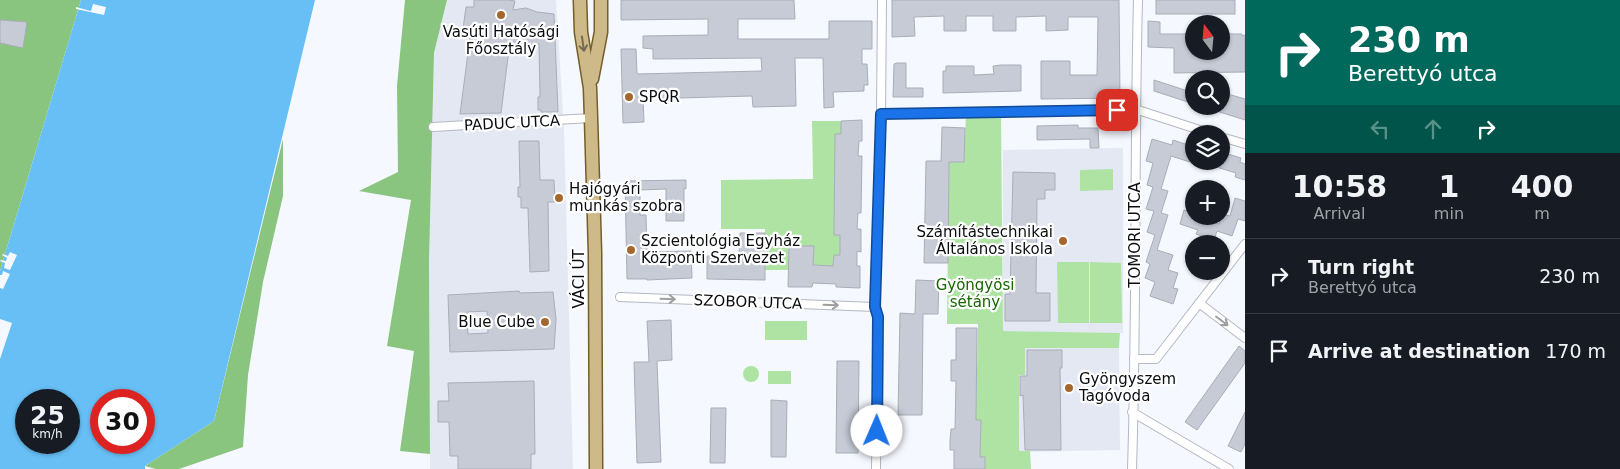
<!DOCTYPE html>
<meta charset="utf-8">
<style>
body{margin:0;font-family:"DejaVu Sans",sans-serif;background:#20242c;color:#f1f3f6;height:100vh;display:flex;flex-direction:column;font-size:19px;white-space:nowrap}
*{box-sizing:border-box;margin:0}
p{font-size:16px;color:#9ea1a6}
.icon{flex:none;width:28px;height:28px;fill:none;stroke:currentColor;stroke-width:2;stroke-linecap:round;stroke-linejoin:round}
.map{position:relative;flex:1;overflow:hidden}
.sheet{display:flex;flex-direction:column;background:#171b24;width:375px}
.sheet>*{flex:none}
.banner{background:#00695c;color:#fff;overflow:hidden}
.needle{width:32px;rotate:344deg}
.fabs{position:absolute;left:1185px;top:15px;display:grid;gap:10px}
.fabs a{display:grid;place-items:center;width:45px;height:45px;border-radius:50%;background:#171b24;box-shadow:0 1px 4px #0004;font-size:25px}
.speed{position:absolute;left:15px;top:389px;display:flex;gap:10px;font-size:25px;font-weight:700;text-align:center}
.speed>*{display:grid;place-content:center;width:65px;height:65px;border-radius:50%;background:#171b24;box-shadow:0 1px 4px #0004;line-height:1}
.speed small{font-size:12px;font-weight:400}
.speed .limit{border:8px solid #d22;background:#fff;color:#111}
.pin{position:absolute;display:grid;place-items:center;width:42px;height:42px;color:#fff;margin:-21px;border-radius:10px;box-shadow:0 2px 8px #0006}
.me{position:absolute;width:55px;margin:-28px;rotate:1deg;stroke-linejoin:round;filter:drop-shadow(0 0 4px #0008)}
.turn{display:flex;align-items:center;gap:18px;height:105px;padding:0 20px;font-size:22px}
.turn .icon{width:65px;height:65px;stroke-width:2.5}
.turn b{display:block;font-size:35px;line-height:42px}
.lanes{display:flex;align-items:center;height:48px;padding:0 20px;background:#0003;justify-content:center;gap:25px;direction:ltr}
.lanes .off{opacity:.35}
.eta{display:flex;justify-content:space-evenly;align-items:center;height:85px;text-align:center}
.eta b{font-size:30px;font-weight:700;line-height:35px}
ul{padding:0;list-style:none}
li{display:flex;align-items:center;gap:15px;height:75px;padding:0 20px;border-top:1px solid #363941}
li div{flex:1}
li b{display:block;font-size:19px}
li em{font-style:normal}
main{display:flex;flex:1;min-height:0}
.map>svg:first-child{display:block}
</style>
<main>
<div class="map">
<svg width="1245" height="469" viewBox="0 0 1245 469">
<rect width="100%" height="100%" fill="#f5f8ff"/>
<!-- built -->
<g fill="#e3e8f3">
<polygon points="447,0 556,0 564,129 573,469 430,469 429,262 434,53"/>
<polygon points="1123,148 1123,333 1003,332 1003,150"/>
<polygon points="1025,348 1119,348 1120,450 1019,452 1019,375 1025,374"/>
</g>
<!-- green -->
<g fill="#aee3a4">
<polygon points="966,113 1001,113 1003,331 1120,333 1119,348 1025,348 1025,375 1019,375 1019,451 1030,451 1031,469 985,469 985,457 980,457 981,420 976,420 978,324 947,324 949,162 964,162"/>
<polygon points="812,121 841,121 841,134 835,135 835,159 841,173 834,174 834,195 840,195 834,207 834,235 840,235 840,255 834,255 833,266 813,265 813,246 789,246 788,270 765,270 765,229 721,229 721,180 813,179"/>
<polygon points="1113,169 1113,190 1080,191 1080,170"/>
<polygon points="1057,262 1089,262 1089,323 1058,323"/>
<polygon points="1090,262 1121,263 1122,323 1090,323"/>
<rect x="765" y="321" width="42" height="19"/>
<circle cx="751" cy="374" r="8"/>
<rect x="768" y="371" width="23" height="13"/>
</g>
<!-- forest -->
<g fill="#89c57e">
<polygon points="0,0 81,0 0,271"/>
<polygon points="405,0 447,0 434,53 429,262 430,454 400,451 414,351 387,346 411,200 359,191 398,172 397,86"/>
<polygon points="283,139 283,196 263,282 248,375 243,447 179,469 156,469 145,466 214,421"/>
</g>
<!-- water -->
<path fill="#67bff5" fill-rule="evenodd" d="M 81,0 L 315,0 L 214,421 L 145,466 L 145,469 L 0,469 L 0,271 ZM 26,400 L 69,400 L 69,442 L 26,442 ZM 101,400 L 144,400 L 144,442 L 101,442 Z"/>
<!-- pier -->
<g fill="#f5f8ff">
<polygon points="93,4 106,7 104,15 76,9 76,7 91,11"/>
<polygon points="10,252 17,255 10,270 4,268 5,263 0,261 1,260 6,261 7,258 2,255 3,254 8,256"/>
<polygon points="3,271 10,274 3,289 0,288 0,275 2,275"/>
<polygon points="0,319 12,323 0,359"/>
</g>
<!-- building -->
<g fill="#c6cbd6" stroke="#a9adb8" fill-rule="evenodd">
<polygon points="474,0 509,0 515,1 513,10 526,8 537,12 554,14 558,112 541,112 541,110 538,110 538,97 540,97 539,44 522,45 510,41 501,113 460,114 471,30 463,29 466,7 474,7"/>
<polygon points="621,0 794,0 795,19 738,19 738,39 829,39 829,21 872,21 872,49 862,49 862,64 867,64 868,85 864,85 864,91 833,92 834,107 824,108 823,58 795,58 796,106 753,107 752,96 643,99 644,122 623,123 621,49 636,49 637,74 762,71 761,58 653,59 653,49 643,48 643,36 708,35 708,19 621,20"/>
<polygon points="892,0 1119,0 1120,98 1041,99 1041,61 1070,61 1070,75 1097,75 1098,17 1068,17 1068,30 1046,31 1046,16 1016,17 1016,31 993,31 993,16 966,16 966,31 944,31 944,16 914,17 915,36 892,37"/>
<rect x="1156" y="0" width="79" height="14"/>
<polygon points="0,20 27,22 23,48 0,43"/>
<polygon points="1148,21 1160,22 1160,34 1194,34 1194,51 1221,51 1221,34 1242,34 1242,36 1245,35 1245,72 1174,73 1174,48 1148,47"/>
<polygon points="897,63 906,63 906,88 923,88 923,97 893,97 894,64"/>
<polygon points="1001,65 1021,65 1021,91 943,93 943,71 946,71 946,66 974,66 974,75 994,74 993,66"/>
<polygon points="1154,80 1194,93 1194,104 1154,91"/>
<polygon points="1221,92 1245,99 1245,120 1207,108 1208,106 1221,106"/>
<polygon points="862,120 862,141 859,141 858,156 862,156 861,213 858,213 857,229 861,229 861,252 857,251 857,266 860,266 860,288 836,287 836,284 813,283 812,287 788,287 789,246 814,246 813,265 833,266 834,255 840,255 840,235 834,235 835,134 841,134 841,121"/>
<polygon points="1078,125 1078,128 1098,128 1099,148 1090,148 1090,139 1037,140 1037,126"/>
<polygon points="942,127 965,128 964,162 949,162 948,263 924,263 926,161 941,161"/>
<polygon points="1152,139 1172,145 1173,140 1194,147 1194,160 1191,159 1190,162 1171,156 1161,189 1168,191 1161,213 1168,215 1157,250 1173,255 1168,270 1178,273 1173,288 1178,289 1173,304 1150,296 1155,282 1145,278 1150,264 1146,262 1155,235 1147,232 1154,211 1146,209 1153,187 1147,185 1153,163 1146,161"/>
<polygon points="519,141 539,141 540,180 554,180 555,202 548,202 549,271 530,272 528,208 521,208 521,197 518,197 518,187 520,187"/>
<polygon points="1221,152 1241,158 1240,162 1245,164 1245,180 1235,177 1236,173 1203,163 1203,161 1221,161"/>
<polygon points="1013,172 1055,173 1055,190 1045,190 1045,199 1037,199 1036,293 1050,293 1050,321 1005,321 1005,294 1010,294"/>
<polygon points="686,180 686,189 684,188 684,221 666,221 666,189 640,190 640,215 646,215 647,252 691,251 692,278 647,280 647,279 627,279 625,181"/>
<polygon points="1235,198 1245,201 1245,221 1238,219 1232,236 1217,231 1214,240 1196,234 1198,230 1180,224 1184,210 1194,213 1194,216 1202,216 1201,218 1219,224 1222,214 1230,216"/>
<polygon points="740,233 765,233 765,280 707,279 707,256 739,256"/>
<polygon points="916,280 939,281 938,314 923,314 922,415 898,415 900,313 915,314"/>
<path d="M 519,291 L 520,293 L 553,292 L 556,319 L 554,349 L 450,352 L 448,295 ZM 487,311 L 488,333 L 468,334 L 467,312 Z"/>
<polygon points="671,320 672,360 657,361 661,462 637,463 634,362 649,362 647,321"/>
<polygon points="956,328 977,328 976,420 981,420 980,457 985,457 985,469 954,469 954,450 950,450 950,441 951,429 955,429 956,381 951,381 951,360 956,360"/>
<polygon points="1239,346 1245,351 1245,363 1197,430 1185,422"/>
<polygon points="1027,350 1062,350 1062,368 1060,368 1061,450 1025,450 1023,395 1020,396 1020,376 1027,376"/>
<polygon points="837,361 859,361 858,453 836,453"/>
<polygon points="534,381 535,454 531,454 531,469 458,469 458,456 450,456 449,422 438,422 438,401 449,401 448,383"/>
<polygon points="771,400 787,401 786,457 771,457"/>
<polygon points="711,408 726,408 725,463 710,463"/>
<polygon points="1245,412 1245,444 1241,452 1228,446"/>
</g>
<g fill="none" stroke-linecap="round" stroke-linejoin="round">
<defs>
<g id="minor">
<polyline points="881,114 1135,109 1212,134"/>
<polyline points="433,127 591,118"/>
<polyline points="1221,137 1245,144"/>
<polyline points="620,297 875,307"/>
<polyline points="1199,303 1245,338"/>
<polyline points="1134,359 1156,359 1245,244"/>
<polyline points="1132,412 1229,469"/>
<polyline points="876,469 878,317 875,307 881,114 882,0"/>
<path d="M 1132,469 C 1137,313 1134,156 1138,0"/>
</g>
<g id="primary">
<polyline points="580,0 581,32 590,88 591,118 595,253 596,469"/>
<polyline points="592,79 601,32 601,0"/>
</g>
</defs>
<!-- minor casing -->
<use href="#minor" stroke="#b3b8c3" stroke-width="10"/>
<!-- primary casing -->
<use href="#primary" stroke="#745e2a" stroke-width="15"/>
<!-- minor -->
<use href="#minor" stroke="#fff" stroke-width="8"/>
<!-- primary -->
<use href="#primary" stroke="#ceb988" stroke-width="12"/>
</g>
<!-- one-way arrows -->
<defs><path id="oneway-shaft" d="M-6 0H5M1.5-3L5.5 0L1.5 3" fill="none" stroke-width="1.6" stroke-linecap="round" stroke-linejoin="round" transform="scale(1.25)"/></defs>
<use stroke="#766b52" href="#oneway-shaft" transform="translate(583 44) rotate(82)"/>
<g stroke="#9d9e9f">
<use href="#oneway-shaft" transform="translate(668 299) rotate(2)"/>
<use href="#oneway-shaft" transform="translate(831 305) rotate(2)"/>
<use href="#oneway-shaft" transform="translate(1222 321) rotate(37)"/>
</g>
<g fill="none" stroke-linecap="round" stroke-linejoin="round">
<defs>
<polyline id="route" points="877,431 878,317 875,307 881,114 1117,110"/>
</defs>
<!-- route casing -->
<use href="#route" stroke="#114b97" stroke-width="12"/>
<!-- route -->
<use href="#route" stroke="#1a73e8" stroke-width="9"/>
</g>
<!-- markers -->
<g fill="#a6672e" stroke="#fff" stroke-width="2">
<circle cx="501" cy="15" r="5"/>
<circle cx="629" cy="97" r="5"/>
<circle cx="559" cy="198" r="5"/>
<circle cx="1063" cy="241" r="5"/>
<circle cx="631" cy="250" r="5"/>
<circle cx="545" cy="322" r="5"/>
<circle cx="1069" cy="388" r="5"/>
</g>
<g text-anchor="middle" dominant-baseline="central" stroke-width="4.5" stroke-linejoin="round" paint-order="stroke">
<!-- poi labels -->
<g font-size="15" fill="#0a0c0f" stroke="#fff" text-anchor="start">
<text x="501" y="32" text-anchor="middle">Vasúti Hatósági<tspan x="501" dy="17">Főosztály</tspan></text>
<text x="639" y="97">SPQR</text>
<text x="569" y="189">Hajógyári<tspan x="569" dy="17">munkás szobra</tspan></text>
<text x="1053" y="232" text-anchor="end">Számítástechnikai<tspan x="1053" dy="17">Általános Iskola</tspan></text>
<text x="641" y="241">Szcientológia Egyház<tspan x="641" dy="17">Központi Szervezet</tspan></text>
<text x="535" y="322" text-anchor="end">Blue Cube</text>
<text x="1079" y="379">Gyöngyszem<tspan x="1079" dy="17">Tagóvoda</tspan></text>
</g>
<!-- street labels -->
<g font-size="15" fill="#0a0c0f" stroke="#fff">
<text transform="translate(512 123) rotate(-3)">PADUC UTCA</text>
<text transform="translate(1135 235) rotate(-90)">TOMORI UTCA</text>
<text transform="translate(579 279) rotate(-90)">VÁCI ÚT</text>
<text transform="translate(748 302) rotate(2)">SZOBOR UTCA</text>
</g>
<!-- park labels -->
<g font-size="15" fill="#156500" stroke="#fff">
<text x="975" y="285">Gyöngyösi<tspan x="975" dy="17">sétány</tspan></text>
</g>
</g>
</svg>
<div class="fabs">
<a><svg class="needle" viewBox="-14 -14 28 28"><path d="M0-13l5 13h-10z" fill="#e53935"/><path d="M0 13l5-13h-10z" fill="#9ea1a6"/></svg></a>
<a><svg class="icon" aria-label="search" viewBox="0 0 24 24"><circle cx="10" cy="10" r="6"/><path d="M15 15l6 6"/></svg></a>
<a><svg class="icon" aria-label="layers" viewBox="0 0 24 24"><path d="M12 4l9 5-9 5-9-5zM3 14l9 5 9-5"/></svg></a>
<a>+</a>
<a>−</a>
</div>
<div class="speed"><div>25<small>km/h</small></div><div class="limit">30</div></div>
<div class="pin" style="left:1117px;top:110px;background:#d93025"><svg class="icon" aria-label="arrive" viewBox="0 0 24 24"><path d="M6 21V4h12l-3 4 3 4H6"/></svg></div>
<svg class="me" style="left:877px;top:431px" viewBox="-20 -20 40 40"><circle r="19" fill="#fff"/><path d="M0-13L10 11 0 6-10 11z" fill="#1a73e8"/></svg>
</div>
<section class="sheet">
<div class="banner">
<div class="turn"><svg class="icon" aria-label="right" viewBox="0 0 24 24"><path d="M7 20v-9h11M14 6l5 5-5 5"/></svg><div><b>230 m</b>Berettyó utca</div></div>
<div class="lanes"><svg class="icon off" aria-label="left" viewBox="0 0 24 24"><path d="M17 20v-9H6M10 6l-5 5 5 5"/></svg><svg class="icon off" aria-label="ahead" viewBox="0 0 24 24"><path d="M12 20V5M6 11l6-6 6 6"/></svg><svg class="icon" aria-label="right" viewBox="0 0 24 24"><path d="M7 20v-9h11M14 6l5 5-5 5"/></svg></div>
</div>
<div class="eta">
<div><b>10:58</b><p>Arrival</p></div>
<div><b>1</b><p>min</p></div>
<div><b>400</b><p>m</p></div>
</div>
<ul>
<li><svg class="icon" aria-label="right" viewBox="0 0 24 24"><path d="M7 20v-9h11M14 6l5 5-5 5"/></svg><div><b>Turn right</b><p>Berettyó utca</p></div><em>230 m</em></li>
<li><svg class="icon" aria-label="arrive" viewBox="0 0 24 24"><path d="M6 21V4h12l-3 4 3 4H6"/></svg><div><b>Arrive at destination</b></div><em>170 m</em></li>
</ul>
</section>
</main>
